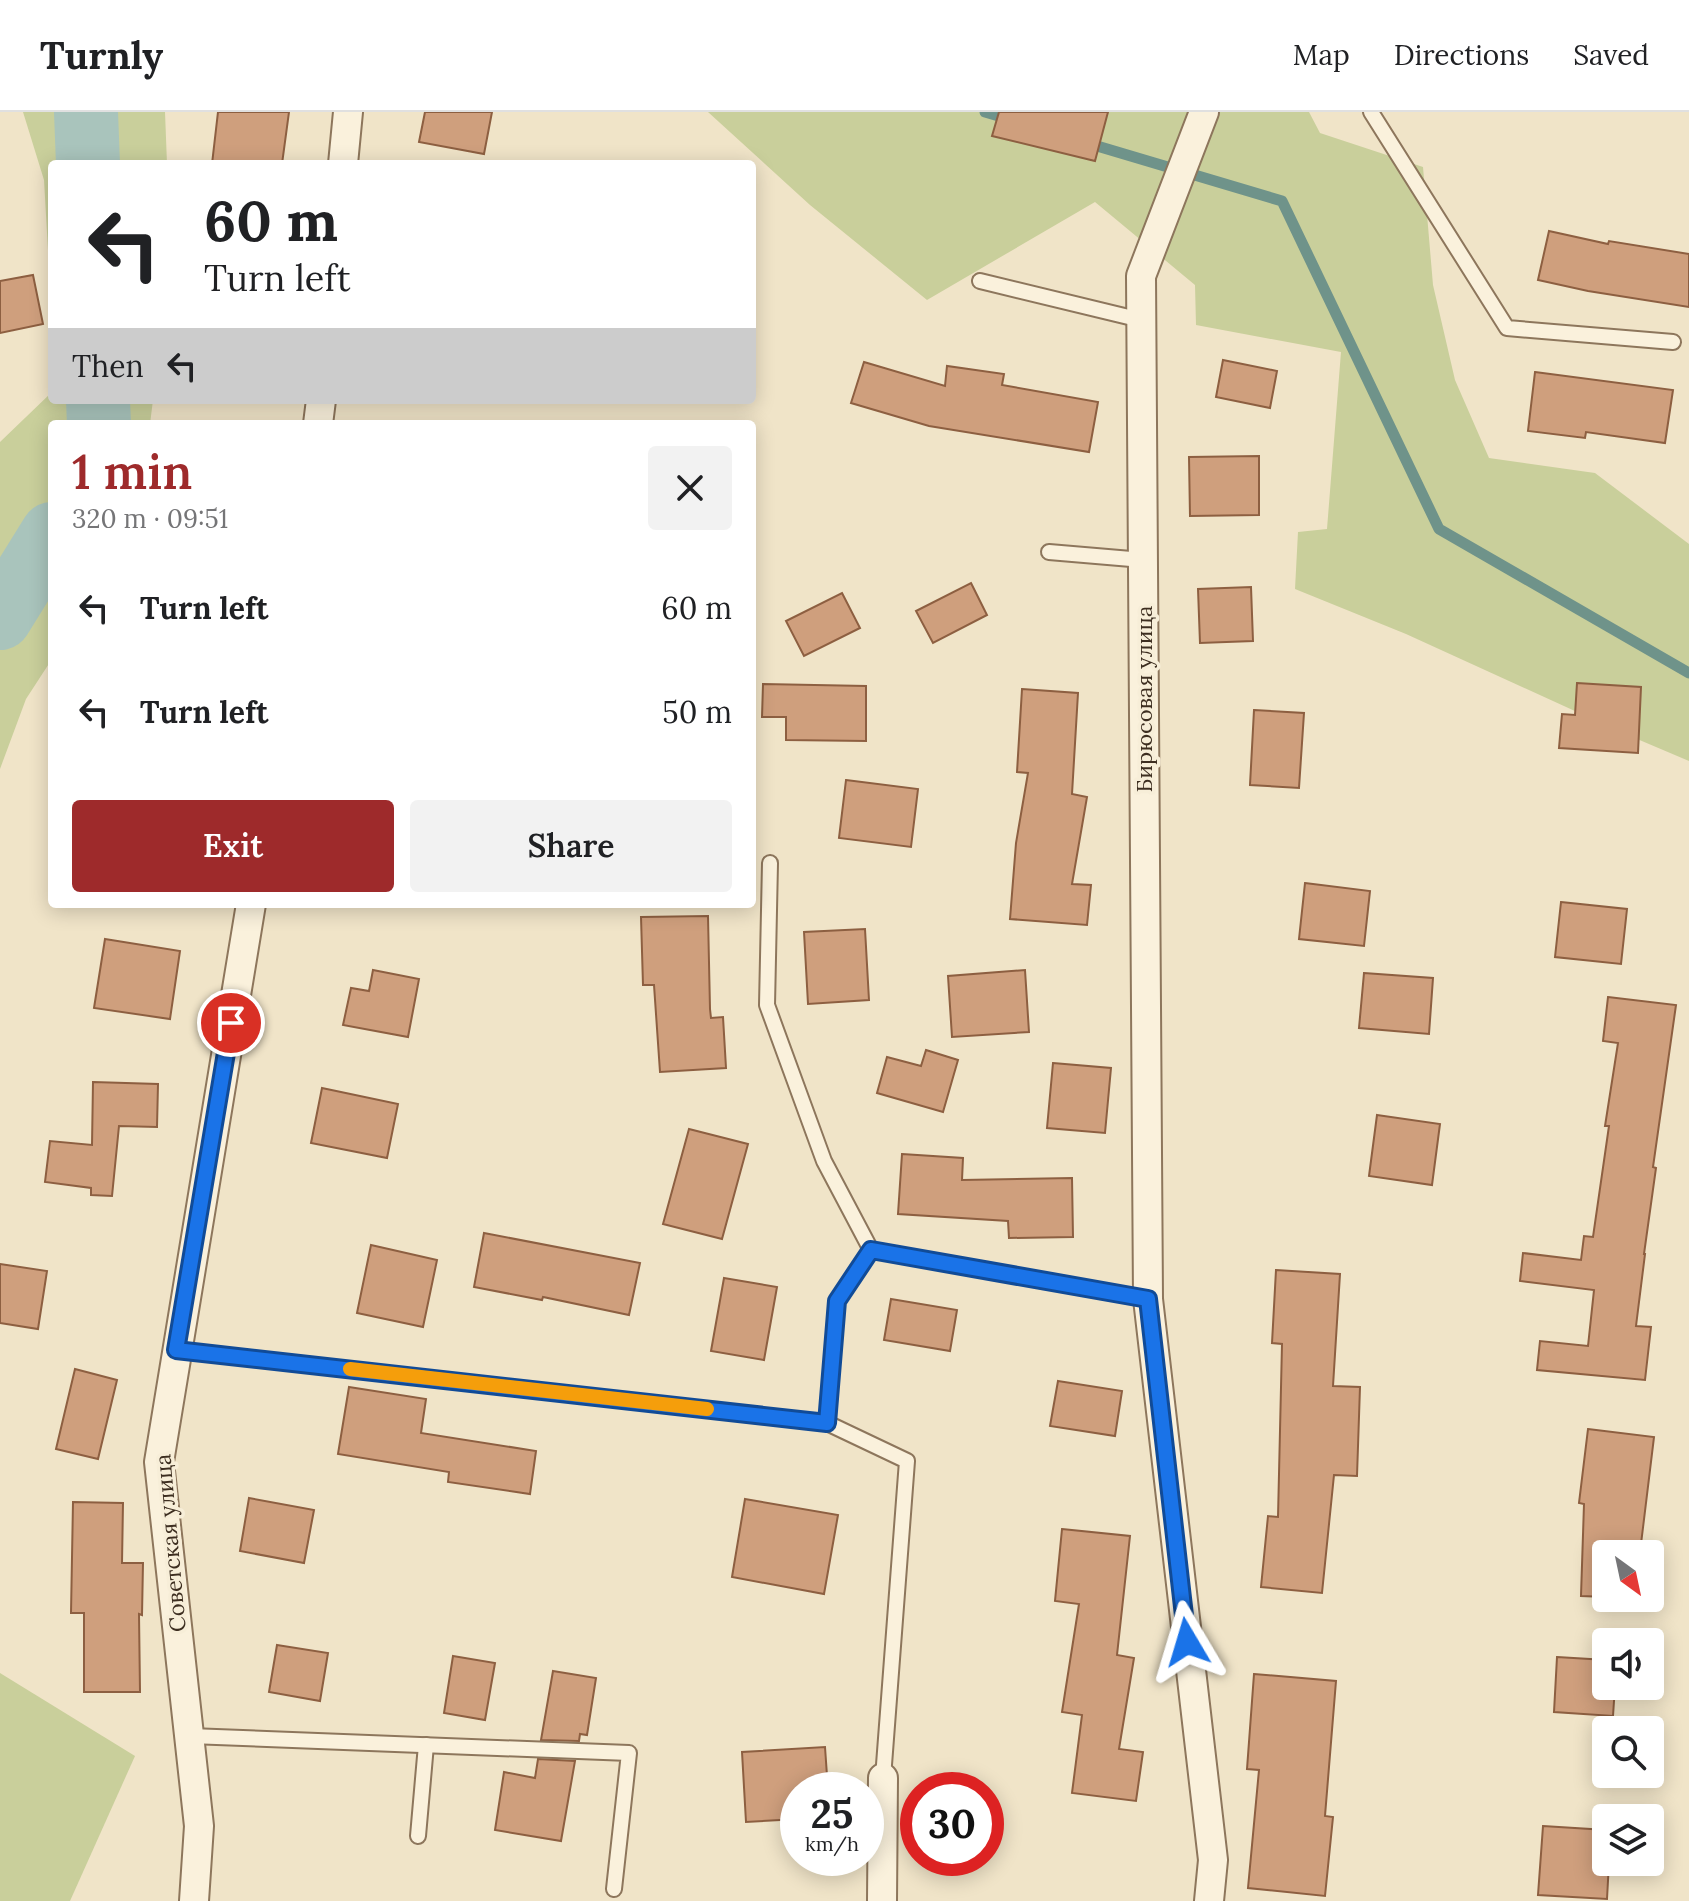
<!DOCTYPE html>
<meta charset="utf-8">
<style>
body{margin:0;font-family:Lora,serif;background:#f2f2f2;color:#202124;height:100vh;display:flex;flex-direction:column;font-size:30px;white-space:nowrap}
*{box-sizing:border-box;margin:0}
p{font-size:26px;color:#757577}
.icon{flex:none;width:44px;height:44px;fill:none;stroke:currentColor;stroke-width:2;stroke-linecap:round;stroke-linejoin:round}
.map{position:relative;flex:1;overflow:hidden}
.sheet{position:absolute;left:48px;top:308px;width:708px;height:488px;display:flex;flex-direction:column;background:#fff;border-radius:8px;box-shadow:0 4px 20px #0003}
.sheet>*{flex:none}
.top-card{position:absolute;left:48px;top:48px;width:708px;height:244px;border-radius:8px;box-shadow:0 4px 20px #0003;background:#fff;color:#202124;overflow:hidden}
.needle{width:52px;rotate:147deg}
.tools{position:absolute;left:1592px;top:1428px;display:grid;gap:16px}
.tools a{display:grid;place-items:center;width:72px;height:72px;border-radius:8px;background:#fff;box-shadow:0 4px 20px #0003;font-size:40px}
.speed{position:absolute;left:780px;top:1660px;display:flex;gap:16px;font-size:40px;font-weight:700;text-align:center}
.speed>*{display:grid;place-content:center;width:104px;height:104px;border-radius:50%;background:#fff;box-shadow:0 4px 20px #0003;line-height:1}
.speed small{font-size:20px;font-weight:400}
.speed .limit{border:12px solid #d22;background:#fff;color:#111}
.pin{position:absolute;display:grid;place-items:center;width:68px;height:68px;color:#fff;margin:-34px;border:4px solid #fff;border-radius:50%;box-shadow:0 2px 8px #0007}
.me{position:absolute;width:88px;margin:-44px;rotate:353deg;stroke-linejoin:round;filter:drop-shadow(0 0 6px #0008)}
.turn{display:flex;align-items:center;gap:28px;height:168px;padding:0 24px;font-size:36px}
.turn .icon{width:104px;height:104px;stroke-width:2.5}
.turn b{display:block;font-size:56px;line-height:68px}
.then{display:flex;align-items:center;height:76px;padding:0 24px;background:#0003;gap:16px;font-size:30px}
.round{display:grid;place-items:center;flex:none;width:84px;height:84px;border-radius:8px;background:#f2f2f2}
.summary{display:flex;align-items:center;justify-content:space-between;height:136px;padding:0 24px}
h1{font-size:48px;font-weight:600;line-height:60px;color:#9e2a2b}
.action{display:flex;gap:16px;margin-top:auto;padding:16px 24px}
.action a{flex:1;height:92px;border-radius:8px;background:#9e2a2b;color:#fff;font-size:32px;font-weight:600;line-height:92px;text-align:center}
.action a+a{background:#f2f2f2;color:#202124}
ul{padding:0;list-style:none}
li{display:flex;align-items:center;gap:24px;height:104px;padding:0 24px}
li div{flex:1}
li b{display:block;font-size:30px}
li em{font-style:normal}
header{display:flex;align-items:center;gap:48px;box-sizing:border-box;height:112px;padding:0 40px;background:#fff;border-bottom:2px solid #e0e0e0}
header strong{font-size:38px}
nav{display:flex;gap:44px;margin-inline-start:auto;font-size:28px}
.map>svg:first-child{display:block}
</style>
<header>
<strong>Turnly</strong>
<nav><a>Map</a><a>Directions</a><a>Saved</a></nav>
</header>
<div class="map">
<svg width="1689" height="1789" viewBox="0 0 1689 1789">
<rect width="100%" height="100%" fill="#f0e4c8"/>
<!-- green -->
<g fill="#c9cf9b">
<polygon points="23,0 165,0 167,52 52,52 52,208 44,68"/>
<polygon points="708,0 1309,0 1320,21 1423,55 1433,173 1455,268 1489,346 1595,361 1689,432 1689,649 1623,621 1406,522 1295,477 1298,420 1327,417 1341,240 1196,213 1195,173 1095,90 927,188 810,93"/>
<polygon points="52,280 52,288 153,288 150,312 52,312 52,547 26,587 0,657 0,330"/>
<polygon points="0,1561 135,1644 70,1789 0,1789"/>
</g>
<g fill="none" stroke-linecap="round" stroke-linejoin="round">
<!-- stream -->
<g stroke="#6f938a" stroke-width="11">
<polyline points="985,0 1009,7"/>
<polyline points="1087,31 1282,89 1439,417 1689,561"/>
</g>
<!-- river -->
<g stroke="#a9c4bc" stroke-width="64">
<polyline points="86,0 88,52"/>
<polyline points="98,288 99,312"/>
<polyline points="0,506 52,422"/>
</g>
</g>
<!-- building -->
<g fill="#cf9f7d" stroke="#8d5f41" stroke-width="2">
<polygon points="218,0 289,0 282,52 212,52"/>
<polygon points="425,0 492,0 484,42 419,30"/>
<polygon points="999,0 1108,0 1095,49 992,24"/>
<polygon points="1549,119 1608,132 1609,129 1689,142 1689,195 1588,179 1538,168"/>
<polygon points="33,163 43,212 0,221 0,169"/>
<polygon points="1223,248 1277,259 1270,296 1216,285"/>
<polygon points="864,250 945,274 947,254 1004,262 1002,273 1098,290 1089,340 929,314 851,291"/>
<polygon points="1535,260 1673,278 1665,331 1586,320 1585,326 1528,319"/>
<polygon points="1259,344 1259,403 1190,404 1189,345"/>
<polygon points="971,471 987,503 933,531 916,499"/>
<polygon points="1251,475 1253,529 1200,531 1198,477"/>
<polygon points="842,481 860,516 804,544 786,509"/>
<polygon points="1577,571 1641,575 1638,641 1559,636 1562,602 1575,603"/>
<polygon points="763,572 866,574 866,629 786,628 786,605 762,605"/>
<polygon points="1022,577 1078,581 1072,682 1087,685 1072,772 1091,773 1087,813 1010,807 1016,731 1028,661 1017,660"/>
<polygon points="1254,598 1304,601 1299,676 1250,673"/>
<polygon points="846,668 918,677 911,735 839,726"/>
<polygon points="1305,771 1370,779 1364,834 1299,827"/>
<polygon points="1561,790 1627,797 1621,852 1555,845"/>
<polygon points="708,804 710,897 711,906 723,905 726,956 660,960 654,873 643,873 641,805"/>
<polygon points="865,817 869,888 808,892 804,820"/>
<polygon points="105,827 180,839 170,907 94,896"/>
<polygon points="373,858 419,867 408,925 343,913 351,876 369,879"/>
<polygon points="1025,858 1029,920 952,925 948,864"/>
<polygon points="1364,861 1433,866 1429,922 1359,916"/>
<polygon points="1608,885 1676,893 1653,1055 1656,1056 1644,1142 1645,1142 1636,1214 1651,1215 1645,1268 1537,1258 1540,1229 1588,1234 1594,1178 1520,1169 1523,1141 1581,1148 1584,1124 1593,1125 1609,1014 1605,1014 1618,931 1603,929"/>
<polygon points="926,938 958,948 943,1000 877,981 887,945 921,954"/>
<polygon points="1053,951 1111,956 1105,1021 1047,1016"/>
<polygon points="93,970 158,972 157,1015 119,1014 112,1084 91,1083 91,1076 45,1070 50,1029 92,1033"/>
<polygon points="322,976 398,992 387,1046 311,1031"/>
<polygon points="1377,1003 1440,1012 1432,1073 1369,1064"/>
<polygon points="689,1017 748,1032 722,1127 663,1112"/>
<polygon points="902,1042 963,1046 962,1068 1072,1066 1073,1125 1009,1126 1008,1109 898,1102"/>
<polygon points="484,1121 640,1151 629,1203 543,1185 542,1188 474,1175"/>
<polygon points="371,1133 437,1148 423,1215 357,1201"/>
<polygon points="0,1152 47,1159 38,1217 0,1211"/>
<polygon points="1276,1158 1340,1162 1333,1274 1360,1275 1357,1364 1334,1363 1322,1481 1261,1475 1268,1404 1278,1405 1282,1232 1272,1231"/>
<polygon points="724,1166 777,1175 764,1248 711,1239"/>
<polygon points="891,1187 957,1198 950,1239 884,1228"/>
<polygon points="75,1257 117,1268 98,1347 56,1337"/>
<polygon points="1058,1269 1122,1279 1115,1324 1050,1314"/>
<polygon points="349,1275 426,1287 421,1321 536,1339 530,1382 448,1370 449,1360 338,1342"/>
<polygon points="1588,1317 1654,1325 1641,1432 1654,1432 1653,1487 1634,1486 1650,1486 1650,1442 1606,1442 1606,1485 1581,1484 1584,1392 1579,1391"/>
<polygon points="249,1386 314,1398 304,1451 240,1439"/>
<polygon points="745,1387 838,1403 824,1482 732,1465"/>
<polygon points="73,1390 123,1391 122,1451 143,1451 142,1503 139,1502 140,1580 84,1580 84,1501 71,1501"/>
<polygon points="1062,1417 1130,1424 1117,1543 1134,1546 1119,1637 1143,1640 1136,1689 1072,1681 1082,1603 1062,1600 1079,1492 1055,1489"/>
<polygon points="277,1533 328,1541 320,1589 269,1580"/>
<polygon points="453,1544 495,1551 485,1608 444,1601"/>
<polygon points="1557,1545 1606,1548 1606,1574 1615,1574 1613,1604 1554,1600"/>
<polygon points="553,1559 596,1566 587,1623 580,1622 579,1629 541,1628"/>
<polygon points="1254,1562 1336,1569 1325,1704 1333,1705 1325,1784 1248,1776 1259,1658 1247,1657"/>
<polygon points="825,1635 828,1678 798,1678 798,1707 746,1710 742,1640"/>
<polygon points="538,1647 575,1649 561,1729 495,1718 504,1660 535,1666"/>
<polygon points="1543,1714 1606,1718 1606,1750 1609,1750 1607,1787 1538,1783"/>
</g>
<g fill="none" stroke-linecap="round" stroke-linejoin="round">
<defs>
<g id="service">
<polyline points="1371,0 1507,216 1673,230"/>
<polyline points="980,169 1141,208"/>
<polyline points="1049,440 1143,448"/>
<polyline points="770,751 767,893 824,1049 871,1138 1148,1187"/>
<polyline points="871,1138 837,1189 827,1311 907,1349 883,1666"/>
<polyline points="176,1238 827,1311"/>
<polyline points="190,1624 629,1641 614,1777"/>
<polyline points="418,1724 426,1633"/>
</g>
<g id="minor">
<polyline points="1204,0 1141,164 1148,1187 1213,1748 1209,1789"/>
<polyline points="343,52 348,0"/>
<polyline points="318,312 321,288"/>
<polyline points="194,1789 199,1714 159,1350 251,792"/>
<polyline points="882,1789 883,1666"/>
</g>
</defs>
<!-- service casing -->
<use href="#service" stroke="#8d765c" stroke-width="18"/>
<!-- minor casing -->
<use href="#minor" stroke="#8d765c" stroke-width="32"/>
<!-- service -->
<use href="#service" stroke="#faf1dc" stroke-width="14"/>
<!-- minor -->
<use href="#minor" stroke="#faf1dc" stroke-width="28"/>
</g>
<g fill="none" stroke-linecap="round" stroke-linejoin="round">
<defs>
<polyline id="route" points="231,911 176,1238 827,1311 837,1189 871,1138 1148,1187 1187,1530"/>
</defs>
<!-- route casing -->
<use href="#route" stroke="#114b97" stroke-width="20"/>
<!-- route -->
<use href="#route" stroke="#1a73e8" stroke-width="14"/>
<!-- slow -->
<polyline stroke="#f59e0b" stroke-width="14" points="350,1257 707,1297"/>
</g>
<g text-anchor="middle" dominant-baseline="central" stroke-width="7" stroke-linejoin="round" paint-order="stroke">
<!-- street labels -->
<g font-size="22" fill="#3d2e20" stroke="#f7eed8">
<text transform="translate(1144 587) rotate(-90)">Бирюсовая улица</text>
<text transform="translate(170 1431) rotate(-95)">Советская улица</text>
</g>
</g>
</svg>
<div class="tools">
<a><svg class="needle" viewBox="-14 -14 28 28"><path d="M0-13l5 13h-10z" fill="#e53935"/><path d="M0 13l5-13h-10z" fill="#757577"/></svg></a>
<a><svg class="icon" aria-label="sound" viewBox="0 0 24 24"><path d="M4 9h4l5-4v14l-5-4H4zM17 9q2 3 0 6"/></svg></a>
<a><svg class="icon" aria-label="search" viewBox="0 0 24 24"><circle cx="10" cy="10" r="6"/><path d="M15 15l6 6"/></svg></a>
<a><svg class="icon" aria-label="layers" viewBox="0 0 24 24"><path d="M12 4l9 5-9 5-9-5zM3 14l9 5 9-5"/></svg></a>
</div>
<div class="speed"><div>25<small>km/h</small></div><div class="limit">30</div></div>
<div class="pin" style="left:231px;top:911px;background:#d93025"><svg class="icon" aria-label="arrive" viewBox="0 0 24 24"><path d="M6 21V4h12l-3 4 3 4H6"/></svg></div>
<svg class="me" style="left:1187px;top:1530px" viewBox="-20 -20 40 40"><path d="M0-17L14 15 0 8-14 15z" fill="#1a73e8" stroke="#fff" stroke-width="4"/></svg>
<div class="top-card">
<div class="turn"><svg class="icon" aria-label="left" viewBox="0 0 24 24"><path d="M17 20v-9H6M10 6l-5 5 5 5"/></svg><div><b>60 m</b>Turn left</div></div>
<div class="then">Then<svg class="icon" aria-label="left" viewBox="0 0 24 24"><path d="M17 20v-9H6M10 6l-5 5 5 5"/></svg></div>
</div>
<section class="sheet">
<div class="summary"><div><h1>1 min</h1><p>320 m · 09:51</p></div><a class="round"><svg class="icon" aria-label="close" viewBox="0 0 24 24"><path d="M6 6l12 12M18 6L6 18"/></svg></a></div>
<ul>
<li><svg class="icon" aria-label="left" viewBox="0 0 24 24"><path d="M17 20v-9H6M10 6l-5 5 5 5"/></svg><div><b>Turn left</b></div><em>60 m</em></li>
<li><svg class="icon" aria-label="left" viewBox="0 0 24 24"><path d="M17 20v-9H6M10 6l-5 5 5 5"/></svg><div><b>Turn left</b></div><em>50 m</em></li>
</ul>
<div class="action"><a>Exit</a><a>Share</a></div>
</section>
</div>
